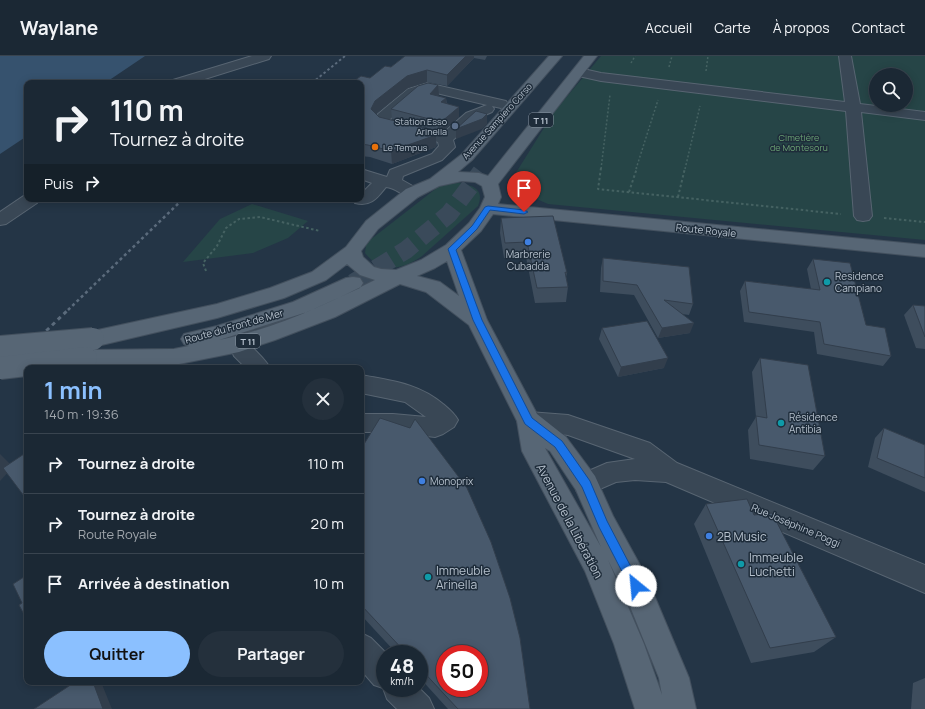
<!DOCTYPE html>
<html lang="fr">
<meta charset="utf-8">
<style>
body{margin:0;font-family:Manrope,sans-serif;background:#24303c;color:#f1f3f6;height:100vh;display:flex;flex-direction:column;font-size:15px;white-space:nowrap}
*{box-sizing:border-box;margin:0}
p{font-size:13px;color:#a0a6ac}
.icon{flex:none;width:22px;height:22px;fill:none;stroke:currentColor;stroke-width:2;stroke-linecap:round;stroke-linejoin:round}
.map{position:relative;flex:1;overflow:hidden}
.side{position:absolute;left:24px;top:309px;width:340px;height:320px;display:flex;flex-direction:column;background:#1b2834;border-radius:8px;box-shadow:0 2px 10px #0003,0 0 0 1px #39444f}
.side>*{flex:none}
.guide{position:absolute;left:24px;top:24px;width:340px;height:122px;border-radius:8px;box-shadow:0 2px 10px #0003,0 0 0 1px #39444f;background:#1b2834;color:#f1f3f6;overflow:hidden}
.controls{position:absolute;left:869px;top:12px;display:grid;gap:8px}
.controls a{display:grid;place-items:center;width:44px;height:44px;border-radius:50%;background:#1b2834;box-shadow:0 2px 10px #0003,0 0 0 1px #39444f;font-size:20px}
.speed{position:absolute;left:376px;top:589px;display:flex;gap:8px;font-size:20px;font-weight:700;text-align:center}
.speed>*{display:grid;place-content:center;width:52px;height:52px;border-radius:50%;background:#1b2834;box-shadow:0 2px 10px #0003,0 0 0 1px #39444f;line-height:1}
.speed small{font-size:10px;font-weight:400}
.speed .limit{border:6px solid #d22;background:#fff;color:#111}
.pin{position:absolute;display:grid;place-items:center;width:34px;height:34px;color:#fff;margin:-41px -17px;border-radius:50% 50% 50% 0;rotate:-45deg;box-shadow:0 0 4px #0007}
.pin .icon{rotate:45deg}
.me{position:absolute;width:44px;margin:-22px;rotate:332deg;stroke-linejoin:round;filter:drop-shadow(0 0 3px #0008)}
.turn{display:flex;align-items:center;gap:14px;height:84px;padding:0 20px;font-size:18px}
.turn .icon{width:52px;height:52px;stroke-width:2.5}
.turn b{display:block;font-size:28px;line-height:34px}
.then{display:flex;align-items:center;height:38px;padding:0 20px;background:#0003;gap:8px;font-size:15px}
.round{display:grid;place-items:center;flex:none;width:42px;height:42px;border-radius:21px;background:#24303c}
.headline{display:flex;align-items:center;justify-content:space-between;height:68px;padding:0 20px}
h1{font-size:24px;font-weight:700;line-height:30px;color:#8bc0ff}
.button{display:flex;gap:8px;margin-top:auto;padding:8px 20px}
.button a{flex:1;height:46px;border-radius:24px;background:#8bc0ff;color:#111;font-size:16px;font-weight:700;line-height:46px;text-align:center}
.button a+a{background:#24303c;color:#f1f3f6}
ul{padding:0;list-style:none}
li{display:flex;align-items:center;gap:12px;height:60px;padding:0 20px;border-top:1px solid #39444f}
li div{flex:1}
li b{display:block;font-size:15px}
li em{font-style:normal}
header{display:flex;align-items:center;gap:24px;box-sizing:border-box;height:56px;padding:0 20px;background:#1b2834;border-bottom:1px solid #39444f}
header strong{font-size:19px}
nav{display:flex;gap:22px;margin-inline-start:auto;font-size:14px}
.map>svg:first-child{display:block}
</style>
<header>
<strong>Waylane</strong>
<nav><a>Accueil</a><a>Carte</a><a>À propos</a><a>Contact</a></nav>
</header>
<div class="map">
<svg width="925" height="653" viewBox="0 0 925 653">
<rect width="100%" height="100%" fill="#243546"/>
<!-- green -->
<g fill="#264547" fill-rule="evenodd">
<path d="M 601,0 L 925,0 L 925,184 L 548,148 L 523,137 L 512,123 L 554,56 ZM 876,19 L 906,19 L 906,49 L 876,49 Z"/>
<path d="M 458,127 C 472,129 485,133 478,150 L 422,200 C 403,214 381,218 365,197 L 366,189 L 370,184 L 438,131 L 442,128 Z"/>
<polygon points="252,148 308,165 288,182 253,197 183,206 220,163"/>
</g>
<!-- water -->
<polygon fill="#36526e" points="0,0 145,0 105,27 27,27 27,80 0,98"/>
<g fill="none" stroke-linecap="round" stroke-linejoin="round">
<!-- major-tunnel -->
<polyline stroke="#3a4a5a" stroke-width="18" stroke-dasharray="18 9" stroke-linecap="butt" points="353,227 406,194 449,158 481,116"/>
<defs>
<g id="minor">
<polygon points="252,0 271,0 269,3 192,27 171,27 173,24"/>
<polygon points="839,0 851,0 860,48 925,56 925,64 861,56 872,160 869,164 863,165 857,164 854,160 846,55 601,25 574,19 572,16 574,13 579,12 601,17 845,46"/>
<path d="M 427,27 L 506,45 L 508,48 L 506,51 L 501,52 L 492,50 L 494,53 L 492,56 L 476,63 L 453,84 L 455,91 L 442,104 L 403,120 L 402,124 L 418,133 L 420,137 L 418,141 C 405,144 398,132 386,131 C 377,142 371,151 355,147 L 353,143 L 361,143 L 361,138 L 372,127 L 361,123 L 361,113 L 387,121 L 390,114 L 432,98 L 439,90 L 438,86 L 381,72 L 374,65 L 378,58 L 408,33 ZM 428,35 L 487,49 L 466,57 L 442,78 L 389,64 L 418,39 Z"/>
<polygon points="25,139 27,139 27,143 39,143 37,147 6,168 0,169 0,156"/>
<path d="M 239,280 L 246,283 C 253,294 264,301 270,312 L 246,312 L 234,300 L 229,288 L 232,283 Z"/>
<path d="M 361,319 C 392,325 418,327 443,348 C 449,353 454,357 458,364 L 454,371 L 443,378 L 435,381 L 393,376 L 361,376 L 361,358 L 393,358 L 426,361 L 405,346 L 361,337 Z"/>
<polygon points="529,356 568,359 650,387 677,407 925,509 925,537 666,426 635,424 616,426 586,439 577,436 574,428 577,420 607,407 635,403 568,379 529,374 521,372 517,365 521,358"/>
<polygon points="361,577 371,582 387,598 385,598 385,632 419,632 429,642 434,653 397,653 387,643 383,632 374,629 361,614"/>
</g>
<path id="major" d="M 549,0 L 562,0 L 472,104 L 458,116 L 479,117 L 488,120 L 584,0 L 597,0 L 498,128 L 501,141 L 498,148 L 925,189 L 925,201 L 493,158 L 481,175 L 461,194 L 487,264 L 537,358 L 566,381 L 595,420 L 613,460 L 646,520 L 689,622 L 696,653 L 635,653 L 614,588 L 585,515 L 522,395 L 517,365 L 469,269 L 426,236 L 400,228 L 335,261 L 275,284 L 239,296 L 174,309 L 86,310 L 78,308 L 75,302 L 78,296 L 86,294 L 174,293 L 189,290 L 184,288 L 181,283 L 184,278 L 217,270 L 293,246 L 346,222 L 353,221 L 360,222 L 363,227 L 360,232 L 307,256 L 219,284 C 274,273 325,249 375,224 L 360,219 L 347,208 L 326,224 L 284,242 L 217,262 L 93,291 L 86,288 L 83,283 L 86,278 L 93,275 L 217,248 L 270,232 L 312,216 L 346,191 L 366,165 L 406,133 L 430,123 L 462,98 ZM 462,125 L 475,126 L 482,130 L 485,141 L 480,152 L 469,167 L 446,189 L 421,204 L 396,214 L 381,213 L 374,211 L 363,201 L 361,195 L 378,173 L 418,141 L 439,130 ZM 447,205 L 459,240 L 440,226 L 417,220 L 435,212 ZM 545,392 L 550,395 L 576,434 L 601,491 ZM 608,504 L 625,538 L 659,622 L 662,639 L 644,588 Z"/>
</defs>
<!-- minor casing -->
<use href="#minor" stroke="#586572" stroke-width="2"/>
<!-- major casing -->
<use href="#major" stroke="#43505e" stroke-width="2"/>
<!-- path-far1 -->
<g stroke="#456262" stroke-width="1.5" stroke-dasharray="2 2" stroke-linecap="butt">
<polyline points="631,7 635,0"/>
<polyline points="669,11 672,0"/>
<polyline points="706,15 708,0"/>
<polyline points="601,113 610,39"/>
<polyline points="636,113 658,44"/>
<polyline points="685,113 700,50"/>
</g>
<!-- path -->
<g stroke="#456262" stroke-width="2" stroke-dasharray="2.5 2.5" stroke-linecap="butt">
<polyline points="601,112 598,133 841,158"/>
<polyline points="629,136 637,112"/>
<polyline points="678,141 685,112"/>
<polyline points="884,162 925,166"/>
<polyline points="206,215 203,207 217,190 226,172 239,163 260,161 320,175"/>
</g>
<!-- minor -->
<use href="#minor" fill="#394755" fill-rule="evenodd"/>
<!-- major -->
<use href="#major" fill="#576675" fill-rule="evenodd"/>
<!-- rail-far2 -->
<polyline stroke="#5b6b7c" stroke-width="2" stroke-dasharray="2.5 2.5" stroke-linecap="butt" points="312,27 345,0"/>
<!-- rail-far1 -->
<polyline stroke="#5b6b7c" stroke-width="2.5" stroke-dasharray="3 3" stroke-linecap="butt" points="68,254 183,143"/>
<!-- rail -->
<polyline stroke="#5b6b7c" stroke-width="3" stroke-dasharray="4 4" stroke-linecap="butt" points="0,319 69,253"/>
<defs>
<g id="major-bridge">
<polyline points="0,291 93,283"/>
<polyline points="0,312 86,302"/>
</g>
</defs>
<!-- major-bridge casing -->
<use href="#major-bridge" stroke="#43505e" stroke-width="24" stroke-linecap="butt"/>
<!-- major-bridge -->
<use href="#major-bridge" stroke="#576675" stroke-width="22"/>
</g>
<!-- wall -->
<g fill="#3e4d5d">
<polygon points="405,0 487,0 485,4 474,2 447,30 427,26 408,32 377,57 376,58 379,61 437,87 436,91 392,108 370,101 361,100 361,27 370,22 391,11"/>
<polygon points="439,39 438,40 446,42 447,48 459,61 442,76 392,63 391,53"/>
<polygon points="501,162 567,217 566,221 568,231 566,246 535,247 526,201 504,202 500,177"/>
<polygon points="603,202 693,248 689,259 682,258 690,277 658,282 634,239 600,236 601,212"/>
<polygon points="813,203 891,300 883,310 817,298 814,276 744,266 740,235 745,225 811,233 807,213"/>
<polygon points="913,249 925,250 925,293 916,292 904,259"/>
<polygon points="602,272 664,312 618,321 599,283"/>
<polygon points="760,302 825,400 813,414 750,403 748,374 756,361 752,316"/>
<polygon points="884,372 925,389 925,436 868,411 875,382"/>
<polygon points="361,393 530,653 448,653 419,621 419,598 397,598 361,559"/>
<polygon points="706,448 754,459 836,581 814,596 751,607 694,468"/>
<polygon points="925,622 925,653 911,653 913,627"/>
</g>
<!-- shaded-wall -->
<g fill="#323e4c">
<polygon points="466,0 474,0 474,2 447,30 447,19"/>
<polygon points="427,14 427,26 408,32 377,57 373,65 371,53 375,45 407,20"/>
<polygon points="438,29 439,39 430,48 430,38"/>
<polygon points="446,42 447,52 441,46"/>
<polygon points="459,51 459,61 442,76 441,66"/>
<polygon points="487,58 487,68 482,73 456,83 456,73"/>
<polygon points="436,75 436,91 392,108 391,95"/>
<polygon points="694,267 690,277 658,282 662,272"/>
<polygon points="668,302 664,312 618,321 621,311"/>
<polygon points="0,398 13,411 0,425"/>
<polygon points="93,626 101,626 112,653 103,653"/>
</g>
<!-- building -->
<g fill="#48596c" stroke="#323e4c" fill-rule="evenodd">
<polygon points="405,0 466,0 447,19 427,14 407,20 375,45 371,53 379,61 436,75 436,79 391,95 368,89 361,88 361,27 351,27 361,20 370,22 385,10 391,11"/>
<polygon points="428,27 438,29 430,38 446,42 441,46 459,51 441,66 391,53 418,30"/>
<polygon points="476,55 487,58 482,63 456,73"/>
<polygon points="553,160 567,217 565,216 568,231 537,232 527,186 505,187 501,162"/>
<polygon points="603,202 689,211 693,248 664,244 694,267 662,272 637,229 603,225"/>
<polygon points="813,203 850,207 866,269 885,272 891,300 824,288 820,266 749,256 745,225 820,234"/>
<polygon points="913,249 925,250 925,281"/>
<polygon points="647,265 668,302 621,311 602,272"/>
<polygon points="760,302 808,309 825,400 759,389 756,360 767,362"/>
<path d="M 380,362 L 410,372 L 415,363 L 467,432 L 491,486 L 510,542 L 520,582 L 530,653 L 458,653 L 419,611 L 419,598 L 407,598 L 361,549 L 361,393 ZM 445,598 L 479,598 L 479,632 L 445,632 Z"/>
<polygon points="884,372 925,389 925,422 877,402"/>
<polygon points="27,396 27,444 3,412"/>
<polygon points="747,443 754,459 772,457 836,581 770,592 706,448"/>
<polygon points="27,519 27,564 19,549 22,547 13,528"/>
<polygon points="75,626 93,626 103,653 34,653"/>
</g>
<!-- route -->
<polygon fill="#1a73e8" stroke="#114b97" points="488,150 524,154 528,156 524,158 490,154 477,173 456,194 482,264 532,362 562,385 590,425 607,465 641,530 640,535 636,536 632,535 599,471 582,431 555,391 525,368 473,264 448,193 472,170 485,151"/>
<!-- markers -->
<circle fill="#5c6f8a" stroke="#1e2c3a" stroke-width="1.5" cx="455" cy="70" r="4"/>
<circle fill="#e8710a" stroke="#1e2c3a" stroke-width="1.5" cx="375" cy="91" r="4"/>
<g fill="#3f7fe0" stroke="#1e2c3a" stroke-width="1.5">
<circle cx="528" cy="186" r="4"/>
<circle cx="422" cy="425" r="4"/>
<circle cx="709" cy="480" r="4"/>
</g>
<g fill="#0f9aa8" stroke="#1e2c3a" stroke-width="1.5">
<circle cx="827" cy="226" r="4"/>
<circle cx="781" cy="367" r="4"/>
<circle cx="741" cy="508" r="4"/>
<circle cx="428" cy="521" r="4"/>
</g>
<g text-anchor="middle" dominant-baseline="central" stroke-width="3" stroke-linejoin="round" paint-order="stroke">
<!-- shield labels -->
<g fill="#1e2c3a" stroke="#8995a2" stroke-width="1">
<rect x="529" y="57" width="24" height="14" rx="3"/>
<rect x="236" y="278" width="24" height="14" rx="3"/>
</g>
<g font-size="9" font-weight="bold" fill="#b7c2ce">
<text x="541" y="64">T 11</text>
<text x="248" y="285">T 11</text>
</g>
<!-- far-poi labels -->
<g font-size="9" fill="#b7c2ce" stroke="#1e2c3a" text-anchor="end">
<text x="447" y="65">Station Esso<tspan x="447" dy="10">Arinella</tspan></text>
<text x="383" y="91" text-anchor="start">Le Tempus</text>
</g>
<!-- far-street labels -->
<g font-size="9" fill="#b7c2ce" stroke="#1e2c3a">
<text transform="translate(497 65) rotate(-48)">Avenue Sampiero Corso</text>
</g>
<!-- far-park labels -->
<g font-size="9" fill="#6ba274" stroke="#1e2c3a">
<text x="799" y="81">Cimetière<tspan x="799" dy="10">de Montesoru</tspan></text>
</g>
<!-- street labels -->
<g font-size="10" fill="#b7c2ce" stroke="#1e2c3a">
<text transform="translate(706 174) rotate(6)">Route Royale</text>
<text transform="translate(234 270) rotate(-16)">Route du Front de Mer</text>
<text transform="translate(796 469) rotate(23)">Rue Joséphine Poggi</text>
</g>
<!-- poi labels -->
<g font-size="10" fill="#b7c2ce" stroke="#1e2c3a" text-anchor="start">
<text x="528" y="198" text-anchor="middle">Marbrerie<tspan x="528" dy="12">Cubadda</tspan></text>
<text x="835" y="220">Residence<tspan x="835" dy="12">Campiano</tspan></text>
<text x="789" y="361">Résidence<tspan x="789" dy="12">Antibia</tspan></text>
<text x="430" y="425">Monoprix</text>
</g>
<!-- near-street labels -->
<g font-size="12" fill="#b7c2ce" stroke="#1e2c3a">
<text transform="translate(570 465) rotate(62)">Avenue de la Libération</text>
</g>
<!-- near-poi labels -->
<g font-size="12" fill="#b7c2ce" stroke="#1e2c3a" text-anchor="start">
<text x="717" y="480">2B Music</text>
<text x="749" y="501">Immeuble<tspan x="749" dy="14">Luchetti</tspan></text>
<text x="436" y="514">Immeuble<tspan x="436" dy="14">Arinella</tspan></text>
</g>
</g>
</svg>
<div class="controls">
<a><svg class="icon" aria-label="search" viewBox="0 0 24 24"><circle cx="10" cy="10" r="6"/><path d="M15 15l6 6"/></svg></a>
</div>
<div class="speed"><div>48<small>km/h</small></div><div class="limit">50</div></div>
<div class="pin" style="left:524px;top:156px;background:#d93025"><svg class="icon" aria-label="arrive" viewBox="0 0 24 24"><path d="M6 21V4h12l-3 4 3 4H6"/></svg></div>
<svg class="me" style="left:636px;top:530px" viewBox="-20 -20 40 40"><circle r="19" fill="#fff"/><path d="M0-13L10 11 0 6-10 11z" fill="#1a73e8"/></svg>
<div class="guide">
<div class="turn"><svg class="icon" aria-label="right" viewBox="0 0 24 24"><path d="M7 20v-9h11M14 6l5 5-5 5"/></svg><div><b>110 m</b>Tournez à droite</div></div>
<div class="then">Puis<svg class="icon" aria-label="right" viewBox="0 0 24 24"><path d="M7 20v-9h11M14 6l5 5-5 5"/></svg></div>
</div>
<section class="side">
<div class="headline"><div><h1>1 min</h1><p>140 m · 19:36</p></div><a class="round"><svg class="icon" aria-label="close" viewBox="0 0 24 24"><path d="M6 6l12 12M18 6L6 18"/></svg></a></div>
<ul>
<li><svg class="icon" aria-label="right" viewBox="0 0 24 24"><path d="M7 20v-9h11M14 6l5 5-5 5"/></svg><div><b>Tournez à droite</b></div><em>110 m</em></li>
<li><svg class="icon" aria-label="right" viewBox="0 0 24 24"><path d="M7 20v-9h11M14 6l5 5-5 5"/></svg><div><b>Tournez à droite</b><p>Route Royale</p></div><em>20 m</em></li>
<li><svg class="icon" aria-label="arrive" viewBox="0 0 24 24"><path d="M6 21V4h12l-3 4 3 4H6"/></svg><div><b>Arrivée à destination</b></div><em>10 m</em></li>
</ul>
<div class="button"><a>Quitter</a><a>Partager</a></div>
</section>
</div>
